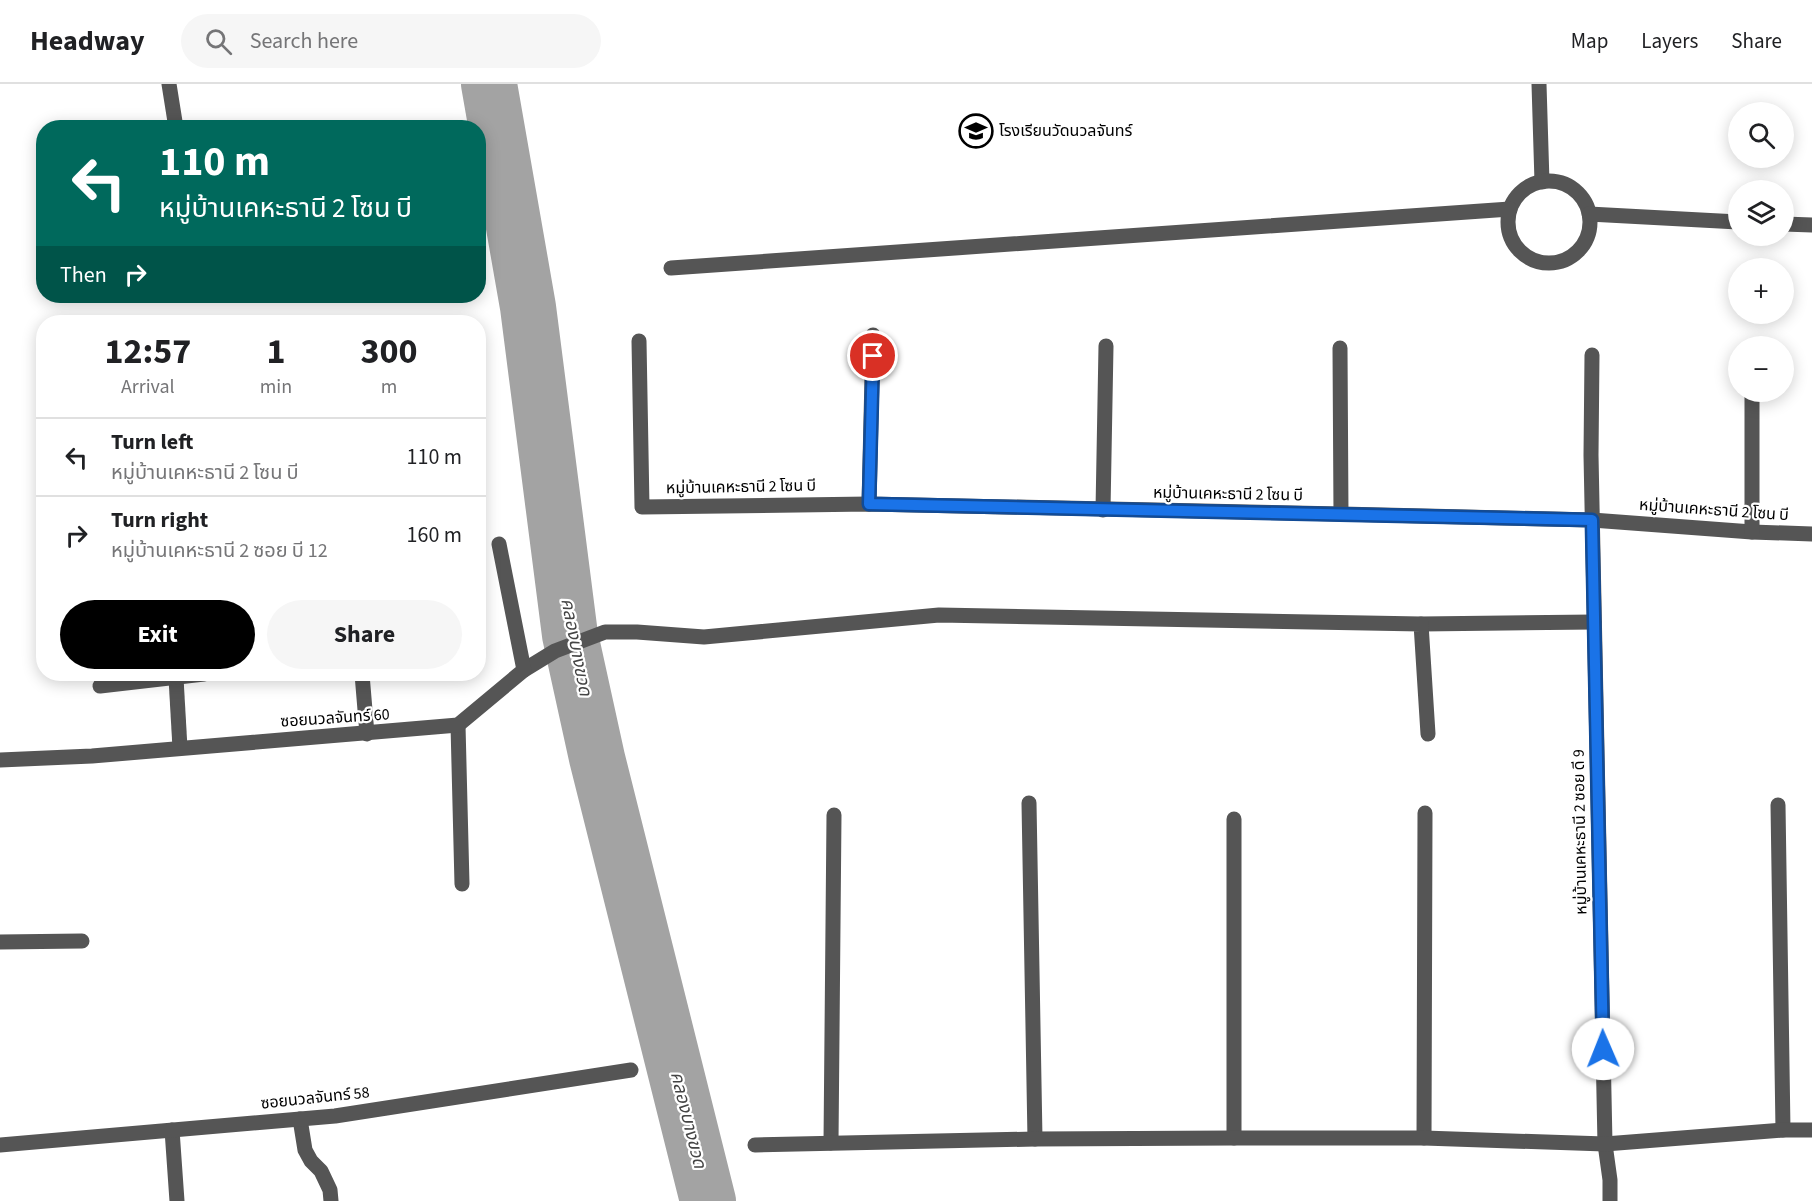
<!DOCTYPE html>
<meta charset="utf-8">
<style>
body{margin:0;font-family:"Source Sans 3","Noto Sans Thai",sans-serif;background:#f6f6f6;color:#202124;height:100vh;display:flex;flex-direction:column;font-size:22px;white-space:nowrap}
*{box-sizing:border-box;margin:0}
p{font-size:20px;color:#757577}
.icon{flex:none;width:33px;height:33px;fill:none;stroke:currentColor;stroke-width:2;stroke-linecap:round;stroke-linejoin:round}
.map{position:relative;flex:1;overflow:hidden}
.side{position:absolute;left:36px;top:231px;width:450px;height:366px;display:flex;flex-direction:column;background:#fff;border-radius:24px;box-shadow:0 3px 15px #0003}
.side>*{flex:none}
.guide{position:absolute;left:36px;top:36px;width:450px;height:183px;border-radius:24px;box-shadow:0 3px 15px #0003;background:#00695c;color:#fff;overflow:hidden}
.buttons{position:absolute;left:1728px;top:18px;display:grid;gap:12px}
.buttons a{display:grid;place-items:center;width:66px;height:66px;border-radius:50%;background:#fff;box-shadow:0 3px 15px #0003;font-size:30px}
.pin{position:absolute;display:grid;place-items:center;width:51px;height:51px;color:#fff;margin:-26px;border:3px solid #fff;border-radius:50%;box-shadow:0 2px 6px #0007}
.me{position:absolute;width:66px;margin:-33px;rotate:359deg;stroke-linejoin:round;filter:drop-shadow(0 0 4px #0008)}
.turn{display:flex;align-items:center;gap:21px;height:126px;padding:0 24px;font-size:27px}
.turn .icon{width:78px;height:78px;stroke-width:2.5}
.turn b{display:block;font-size:42px;line-height:51px}
.then{display:flex;align-items:center;height:57px;padding:0 24px;background:#0003;gap:12px;font-size:22px}
.eta{display:flex;justify-content:space-evenly;align-items:center;height:102px;text-align:center}
.eta b{font-size:36px;font-weight:700;line-height:42px}
.action{display:flex;gap:12px;margin-top:auto;padding:12px 24px}
.action a{flex:1;height:69px;border-radius:36px;background:#000;color:#fff;font-size:24px;font-weight:700;line-height:69px;text-align:center}
.action a+a{background:#f6f6f6;color:#202124}
ul{padding:0;list-style:none}
li{display:flex;align-items:center;gap:18px;height:78px;padding:0 24px;border-top:2px solid #e0e0e0}
li div{flex:1}
li b{display:block;font-size:22px}
li em{font-style:normal}
header{display:flex;align-items:center;gap:36px;box-sizing:border-box;height:84px;padding:0 30px;background:#fff;border-bottom:2px solid #e0e0e0}
header strong{font-size:28px}
nav{display:flex;gap:33px;margin-inline-start:auto;font-size:21px}
.search{width:420px;height:54px;background:#f6f6f6;display:flex;align-items:center;gap:15px;box-sizing:border-box;padding:0 21px;border-radius:33px;color:#757577;font-size:22px}
.map>svg:first-child{display:block}
</style>
<header>
<strong>Headway</strong>
<div class="search"><svg class="icon" aria-label="search" viewBox="0 0 24 24"><circle cx="10" cy="10" r="6"/><path d="M15 15l6 6"/></svg>Search here</div>
<nav><a>Map</a><a>Layers</a><a>Share</a></nav>
</header>
<div class="map">
<svg width="1812" height="1117" viewBox="0 0 1812 1117">
<rect width="100%" height="100%" fill="#fff"/>
<g fill="none" stroke-linecap="round" stroke-linejoin="round">
<!-- river -->
<polyline stroke="#a3a3a3" stroke-width="56" points="489,0 528,223 570,551 597,674 708,1117"/>
<!-- minor -->
<g stroke="#555" stroke-width="15">
<polyline points="169,0 176,44"/>
<polyline points="1539,0 1542,98"/>
<circle cx="1549" cy="138" r="41"/>
<polyline points="1589,130 1738,138"/>
<polyline points="1784,140 1812,141"/>
<polyline points="671,184 1510,125"/>
<polyline points="639,257 642,423 869,420 1341,430 1592,436 1752,448 1812,450"/>
<polyline points="1340,264 1341,430"/>
<polyline points="1592,271 1591,371 1605,1060 1610,1096 1610,1117"/>
<polyline points="1752,308 1752,448"/>
<polyline points="869,420 873,251"/>
<polyline points="1103,426 1106,262"/>
<polyline points="1421,540 1594,538"/>
<polyline points="524,586 555,567 605,548 637,548 704,553 939,531 1421,540 1428,650"/>
<polyline points="362,590 367,650"/>
<polyline points="176,594 180,664"/>
<polyline points="100,602 204,590"/>
<polyline points="458,641 462,800"/>
<polyline points="0,676 92,672 458,641 524,586 499,460"/>
<polyline points="1029,719 1035,1055"/>
<polyline points="1778,721 1783,1046"/>
<polyline points="1234,735 1234,1054"/>
<polyline points="0,858 82,857"/>
<polyline points="300,1035 305,1066 311,1077 321,1087 330,1106 331,1117"/>
<polyline points="172,1046 177,1117"/>
<polyline points="1424,1054 1425,729"/>
<polyline points="831,1059 834,731"/>
<polyline points="0,1061 335,1032 631,986"/>
<polyline points="755,1061 1035,1055 1234,1054 1424,1054 1605,1060 1783,1046 1812,1046"/>
</g>
</g>
<g fill="none" stroke-linecap="round" stroke-linejoin="round">
<defs>
<polyline id="route" points="873,272 869,420 1592,436 1603,965"/>
</defs>
<!-- route casing -->
<use href="#route" stroke="#114b97" stroke-width="15"/>
<!-- route -->
<use href="#route" stroke="#1a73e8" stroke-width="10"/>
</g>
<!-- icons -->
<defs>
<symbol id="school-ring" viewBox="-11 -11 22 22"><circle r="9.5" fill="#fff" stroke="#000" stroke-width="1.5"/><path d="M0-5L7-2L0 1L-7-2ZM-4 1L0 2.5L4 1V4Q0 6-4 4Z" fill="#000"/></symbol>
</defs>
<g fill-rule="evenodd">
<use href="#school-ring" x="957" y="28" width="38" height="38"/>
</g>
<g text-anchor="middle" dominant-baseline="central" stroke-width="4.5" stroke-linejoin="round" paint-order="stroke">
<!-- poi labels -->
<g font-size="16" fill="#000" stroke="#fff" text-anchor="start">
<text x="999" y="47">โรงเรียนวัดนวลจันทร์</text>
</g>
<!-- street labels -->
<g font-size="16" fill="#000" stroke="#fff">
<text transform="translate(741 403) rotate(-1)">หมู่บ้านเคหะธานี 2 โซน บี</text>
<text transform="translate(1228 410) rotate(1)">หมู่บ้านเคหะธานี 2 โซน บี</text>
<text transform="translate(1714 426) rotate(4)">หมู่บ้านเคหะธานี 2 โซน บี</text>
<text transform="translate(335 634) rotate(-4)">ซอยนวลจันทร์ 60</text>
<text transform="translate(1580 748) rotate(-91)">หมู่บ้านเคหะธานี 2 ซอย ดี 9</text>
<text transform="translate(315 1014) rotate(-6)">ซอยนวลจันทร์ 58</text>
</g>
<!-- water labels -->
<g font-size="18" font-style="italic" fill="#444" stroke="#fff">
<text transform="translate(576 563) rotate(79)">คลองบางขวด</text>
<text transform="translate(688 1036) rotate(76)">คลองบางขวด</text>
</g>
</g>
</svg>
<div class="buttons">
<a><svg class="icon" aria-label="search" viewBox="0 0 24 24"><circle cx="10" cy="10" r="6"/><path d="M15 15l6 6"/></svg></a>
<a><svg class="icon" aria-label="layers" viewBox="0 0 24 24"><path d="M12 4l9 5-9 5-9-5zM3 14l9 5 9-5"/></svg></a>
<a>+</a>
<a>−</a>
</div>
<div class="pin" style="left:873px;top:272px;background:#d93025"><svg class="icon" aria-label="arrive" viewBox="0 0 24 24"><path d="M6 21V4h12l-3 4 3 4H6"/></svg></div>
<svg class="me" style="left:1603px;top:965px" viewBox="-20 -20 40 40"><circle r="19" fill="#fff"/><path d="M0-13L10 11 0 6-10 11z" fill="#1a73e8"/></svg>
<div class="guide">
<div class="turn"><svg class="icon" aria-label="left" viewBox="0 0 24 24"><path d="M17 20v-9H6M10 6l-5 5 5 5"/></svg><div><b>110 m</b>หมู่บ้านเคหะธานี 2 โซน บี</div></div>
<div class="then">Then<svg class="icon" aria-label="right" viewBox="0 0 24 24"><path d="M7 20v-9h11M14 6l5 5-5 5"/></svg></div>
</div>
<section class="side">
<div class="eta">
<div><b>12:57</b><p>Arrival</p></div>
<div><b>1</b><p>min</p></div>
<div><b>300</b><p>m</p></div>
</div>
<ul>
<li><svg class="icon" aria-label="left" viewBox="0 0 24 24"><path d="M17 20v-9H6M10 6l-5 5 5 5"/></svg><div><b>Turn left</b><p>หมู่บ้านเคหะธานี 2 โซน บี</p></div><em>110 m</em></li>
<li><svg class="icon" aria-label="right" viewBox="0 0 24 24"><path d="M7 20v-9h11M14 6l5 5-5 5"/></svg><div><b>Turn right</b><p>หมู่บ้านเคหะธานี 2 ซอย บี 12</p></div><em>160 m</em></li>
</ul>
<div class="action"><a>Exit</a><a>Share</a></div>
</section>
</div>
